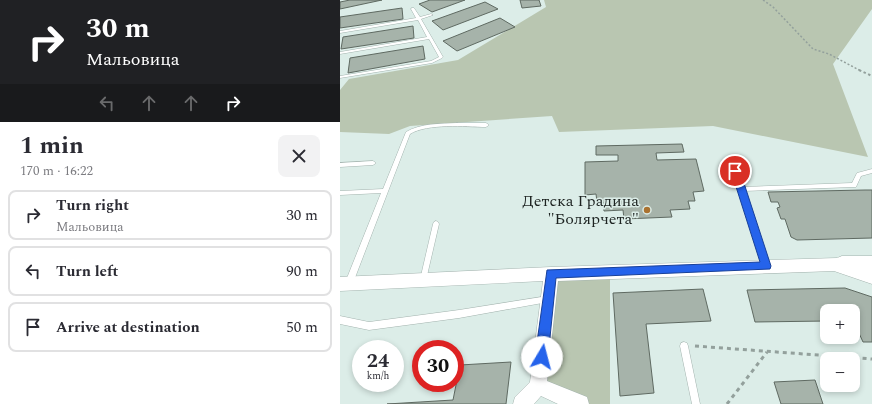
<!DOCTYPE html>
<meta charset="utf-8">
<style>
body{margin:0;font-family:Spectral,serif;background:#f2f2f3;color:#2b2b33;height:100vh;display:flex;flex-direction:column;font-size:15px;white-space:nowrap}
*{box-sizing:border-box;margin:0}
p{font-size:13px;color:#7c7c81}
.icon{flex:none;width:22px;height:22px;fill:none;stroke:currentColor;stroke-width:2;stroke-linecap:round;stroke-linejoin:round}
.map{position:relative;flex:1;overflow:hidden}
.panel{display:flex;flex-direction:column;background:#fff;width:340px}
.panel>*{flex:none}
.hud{background:#202124;color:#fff;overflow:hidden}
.buttons{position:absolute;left:480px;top:304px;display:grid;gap:8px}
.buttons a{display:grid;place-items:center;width:40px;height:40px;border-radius:8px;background:#fff;box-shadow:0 2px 6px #0003;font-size:20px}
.speed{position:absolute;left:12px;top:340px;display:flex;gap:8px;font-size:20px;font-weight:700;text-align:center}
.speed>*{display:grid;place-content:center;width:52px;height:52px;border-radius:50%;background:#fff;box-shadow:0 2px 6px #0003;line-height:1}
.speed small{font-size:10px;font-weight:400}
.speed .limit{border:6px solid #d22;background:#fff;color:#111}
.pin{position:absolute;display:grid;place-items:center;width:34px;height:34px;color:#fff;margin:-17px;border:2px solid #fff;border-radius:50%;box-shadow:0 1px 4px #0007}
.me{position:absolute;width:44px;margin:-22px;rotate:8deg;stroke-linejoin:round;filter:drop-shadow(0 0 3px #0008)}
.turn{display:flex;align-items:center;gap:14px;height:84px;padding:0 20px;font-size:18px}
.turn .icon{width:52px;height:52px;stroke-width:2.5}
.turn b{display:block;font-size:28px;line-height:34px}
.lanes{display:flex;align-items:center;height:38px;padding:0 20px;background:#0003;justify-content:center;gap:20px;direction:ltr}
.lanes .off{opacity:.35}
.round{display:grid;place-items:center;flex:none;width:42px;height:42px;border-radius:8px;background:#f2f2f3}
.summary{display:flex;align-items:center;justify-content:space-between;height:68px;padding:0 20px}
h1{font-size:24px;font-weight:700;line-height:30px}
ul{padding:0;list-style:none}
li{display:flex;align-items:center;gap:12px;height:50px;margin:0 8px 6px;padding:0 12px;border:2px solid #e1e1e2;border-radius:8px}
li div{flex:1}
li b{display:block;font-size:15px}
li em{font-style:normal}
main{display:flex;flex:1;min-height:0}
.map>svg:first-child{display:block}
</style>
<main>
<section class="panel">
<div class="hud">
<div class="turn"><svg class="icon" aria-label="right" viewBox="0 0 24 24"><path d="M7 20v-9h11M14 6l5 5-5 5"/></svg><div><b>30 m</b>Мальовица</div></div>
<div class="lanes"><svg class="icon off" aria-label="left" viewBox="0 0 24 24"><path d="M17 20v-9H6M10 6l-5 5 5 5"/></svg><svg class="icon off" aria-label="ahead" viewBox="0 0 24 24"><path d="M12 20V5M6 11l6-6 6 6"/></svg><svg class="icon off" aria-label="ahead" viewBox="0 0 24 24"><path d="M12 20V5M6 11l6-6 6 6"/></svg><svg class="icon" aria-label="right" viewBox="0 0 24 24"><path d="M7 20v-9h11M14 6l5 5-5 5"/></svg></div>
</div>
<div class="summary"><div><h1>1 min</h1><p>170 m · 16:22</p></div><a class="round"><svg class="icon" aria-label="close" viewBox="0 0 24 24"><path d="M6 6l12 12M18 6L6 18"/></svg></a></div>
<ul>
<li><svg class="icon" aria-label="right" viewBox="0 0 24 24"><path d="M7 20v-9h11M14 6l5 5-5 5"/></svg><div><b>Turn right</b><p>Мальовица</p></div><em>30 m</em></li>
<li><svg class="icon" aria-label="left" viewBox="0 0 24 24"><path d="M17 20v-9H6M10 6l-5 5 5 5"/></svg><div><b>Turn left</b></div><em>90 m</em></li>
<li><svg class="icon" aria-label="arrive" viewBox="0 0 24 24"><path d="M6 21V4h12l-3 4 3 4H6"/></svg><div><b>Arrive at destination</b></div><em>50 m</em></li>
</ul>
</section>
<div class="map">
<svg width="532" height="404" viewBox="0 0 532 404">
<rect width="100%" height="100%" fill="#dcede8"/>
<!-- green -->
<g fill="#b9c6b1">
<polygon points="204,0 532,0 532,9 493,64 528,157 373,126 219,132 212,116 70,126 49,134 0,132 0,90 9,79 118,60 206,7"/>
<polygon points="270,272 270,404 240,404 198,386 211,274"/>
</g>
<!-- building -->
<g fill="#a6b3aa" stroke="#5f6a62">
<polygon points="10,0 42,0 0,9 0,2"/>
<polygon points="90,0 125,0 92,12 79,4"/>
<polygon points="180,0 199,0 201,6 182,8"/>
<polygon points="145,2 158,9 103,30 92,21"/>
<polygon points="62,8 63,19 0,28 0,17"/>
<polygon points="160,18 175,27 117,51 103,41"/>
<polygon points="73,26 74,38 1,49 3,37"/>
<polygon points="83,46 85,59 8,73 10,58"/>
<polygon points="342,144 344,152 316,153 317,160 356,159 364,191 353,192 355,201 348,201 350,209 330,210 332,217 284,219 283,210 264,211 263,202 257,202 256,194 245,195 245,162 278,161 278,155 256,155 256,146"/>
<polygon points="525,190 532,190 532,238 457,240 451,237 445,219 441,219 437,208 440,207 438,202 431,202 428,192"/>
<polygon points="505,288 532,297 532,342 523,342 513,320 513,311 487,311 487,321 415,322 407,290"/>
<polygon points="363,289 371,321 306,324 314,393 280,396 273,293"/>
<polygon points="171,362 166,404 47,404 113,400 120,365"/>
<polygon points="475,380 483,404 441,404 434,382"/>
</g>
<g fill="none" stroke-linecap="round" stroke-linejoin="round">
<defs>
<g id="lane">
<polygon points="72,8 74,8 80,17 91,14 93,15 81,19 103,57 102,58 92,63 0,78 0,76 91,61 99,57 89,39 0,54 0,52 87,37 78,20 0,33 0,31 76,18 71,9"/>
<path d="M 117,123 L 146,123 L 149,125 L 146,127 C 125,127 88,123 70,134 L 13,283 L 11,285 L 9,286 L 7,285 L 5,283 L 41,193 L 0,195 L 0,191 L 43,189 L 66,132 C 81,123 100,124 117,123 Z"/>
<polygon points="33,161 36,163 33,165 0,167 0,163"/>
<polygon points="395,169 398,171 403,187 512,183 517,173 532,169 532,173 521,176 516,187 514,187 404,191 429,266 428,268 426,269 424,268 423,266 392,171"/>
<polygon points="96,221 98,222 99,224 86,280 85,282 83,283 81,282 80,280 93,224 94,222"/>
<polygon points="208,296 211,297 212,299 211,301 208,302 119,318 29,330 0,324 0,316 29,322 119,310"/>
<polygon points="344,342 347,343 348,346 360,404 352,404 340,346 341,343"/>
</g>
<polygon id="street" points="502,256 532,256 532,270 530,270 532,270 532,284 494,271 218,281 207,381 247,397 249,404 218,404 201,396 194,404 173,404 175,397 190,382 203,281 0,291 0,277 211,267 497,258"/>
</defs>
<!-- lane casing -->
<use href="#lane" stroke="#a3b3ae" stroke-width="1"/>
<!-- street casing -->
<use href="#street" stroke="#a3b3ae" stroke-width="1"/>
<!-- path-far2 -->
<polyline stroke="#93a09c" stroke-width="1.5" stroke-dasharray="2 2" stroke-linecap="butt" points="423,0 433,7 473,49 489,54 521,71"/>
<!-- path-far1 -->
<polyline stroke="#93a09c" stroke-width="2" stroke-dasharray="2.5 2.5" stroke-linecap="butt" points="519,70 532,76"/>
<!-- path -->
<g stroke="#93a09c" stroke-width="3" stroke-dasharray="4 4" stroke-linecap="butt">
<polyline points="355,346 532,359"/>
<polyline points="387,404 427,352"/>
</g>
<!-- lane -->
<use href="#lane" fill="#fff" fill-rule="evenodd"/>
<!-- street -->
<use href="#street" fill="#fff" fill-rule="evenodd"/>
</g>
<!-- route -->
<polygon fill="#2563eb" stroke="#184099" points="395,168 400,171 431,266 430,269 216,278 208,357 206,361 202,363 197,361 195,357 207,270 420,262 391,171"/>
<!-- markers -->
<circle fill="#aa7230" stroke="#dcede8" stroke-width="1.5" cx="307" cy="210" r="4"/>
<g text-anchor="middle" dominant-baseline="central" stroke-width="3" stroke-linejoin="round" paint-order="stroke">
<!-- poi labels -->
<g font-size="16" fill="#1d2321" stroke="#dcede8" text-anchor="end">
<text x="299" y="201">Детска Градина<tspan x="299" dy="18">"Болярчета"</tspan></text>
</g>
</g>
</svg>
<div class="buttons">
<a>+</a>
<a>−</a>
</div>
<div class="speed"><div>24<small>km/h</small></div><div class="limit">30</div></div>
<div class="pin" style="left:395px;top:171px;background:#d93025"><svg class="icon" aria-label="arrive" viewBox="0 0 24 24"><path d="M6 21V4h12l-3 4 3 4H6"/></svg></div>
<svg class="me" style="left:202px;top:357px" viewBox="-20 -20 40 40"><circle r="19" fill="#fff"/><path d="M0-13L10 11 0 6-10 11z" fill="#2563eb"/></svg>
</div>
</main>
